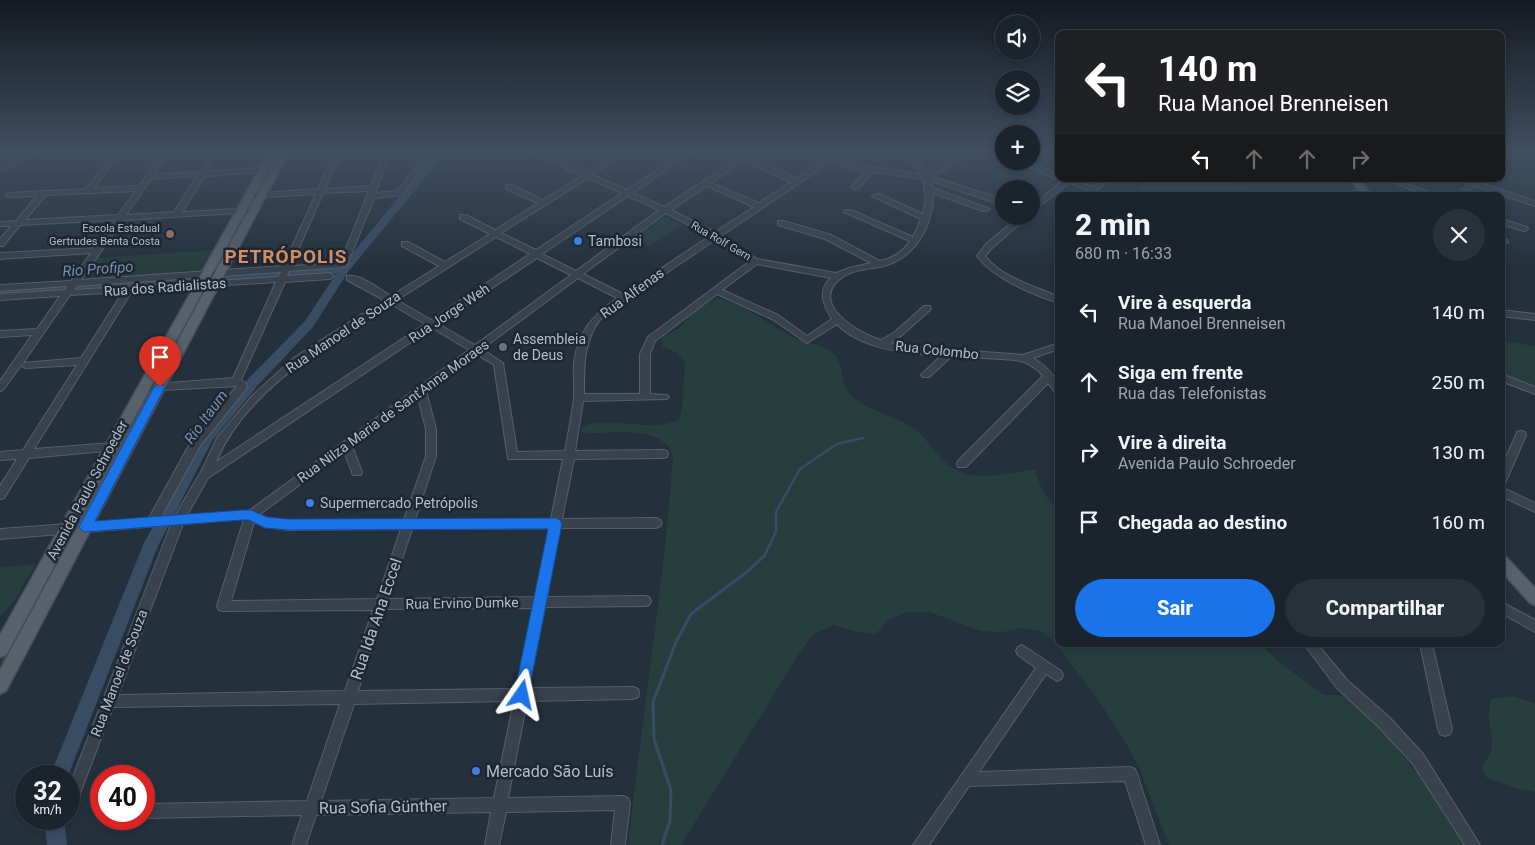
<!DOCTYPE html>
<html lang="pt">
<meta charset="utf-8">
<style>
body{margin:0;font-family:Roboto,sans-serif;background:#283039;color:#f1f3f6;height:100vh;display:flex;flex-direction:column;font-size:19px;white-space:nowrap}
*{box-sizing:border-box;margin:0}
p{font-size:16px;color:#a0a4aa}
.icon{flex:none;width:28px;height:28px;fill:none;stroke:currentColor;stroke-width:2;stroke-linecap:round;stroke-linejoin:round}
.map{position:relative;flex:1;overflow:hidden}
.details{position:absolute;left:1055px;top:192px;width:450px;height:455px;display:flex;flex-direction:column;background:#1b242d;border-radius:10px;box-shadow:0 2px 8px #0003,0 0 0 1px #394149}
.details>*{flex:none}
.top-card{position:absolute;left:1055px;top:30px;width:450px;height:152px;border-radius:10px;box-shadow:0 2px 8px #0003,0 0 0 1px #394149;background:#202124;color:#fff;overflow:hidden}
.buttons{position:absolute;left:995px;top:15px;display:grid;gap:10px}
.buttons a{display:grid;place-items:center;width:45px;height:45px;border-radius:50%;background:#1b242d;box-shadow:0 2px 8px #0003,0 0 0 1px #394149;font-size:25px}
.speed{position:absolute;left:15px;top:765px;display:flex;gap:10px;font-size:25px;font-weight:700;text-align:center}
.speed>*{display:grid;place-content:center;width:65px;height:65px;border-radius:50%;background:#1b242d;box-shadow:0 2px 8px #0003,0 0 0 1px #394149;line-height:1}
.speed small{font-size:12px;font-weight:400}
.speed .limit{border:8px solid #d22;background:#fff;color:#111}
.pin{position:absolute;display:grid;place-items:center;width:42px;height:42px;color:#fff;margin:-51px -21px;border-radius:50% 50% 50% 0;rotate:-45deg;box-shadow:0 0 5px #0007}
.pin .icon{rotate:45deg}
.me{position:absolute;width:55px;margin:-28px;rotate:11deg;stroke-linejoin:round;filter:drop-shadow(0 0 4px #0008)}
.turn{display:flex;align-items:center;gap:18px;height:105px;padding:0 20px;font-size:22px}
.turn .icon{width:65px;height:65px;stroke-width:2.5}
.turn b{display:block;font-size:35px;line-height:42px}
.lanes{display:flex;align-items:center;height:48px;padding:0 20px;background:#0003;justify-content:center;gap:25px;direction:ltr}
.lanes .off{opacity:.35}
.round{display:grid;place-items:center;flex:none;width:52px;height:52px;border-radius:26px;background:#283039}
.head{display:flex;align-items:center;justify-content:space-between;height:85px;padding:0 20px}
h1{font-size:30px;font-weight:800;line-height:38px}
.primary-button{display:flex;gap:10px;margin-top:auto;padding:10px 20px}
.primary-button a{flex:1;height:58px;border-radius:30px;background:#1a73e8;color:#fff;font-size:20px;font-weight:800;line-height:58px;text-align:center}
.primary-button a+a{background:#283039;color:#f1f3f6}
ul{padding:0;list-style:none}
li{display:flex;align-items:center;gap:15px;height:70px;padding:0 20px}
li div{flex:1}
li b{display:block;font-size:19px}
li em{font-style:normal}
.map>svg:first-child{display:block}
</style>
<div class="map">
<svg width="1535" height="845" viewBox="0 0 1535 845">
<rect width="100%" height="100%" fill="#24303c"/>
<!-- green -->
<g fill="#273e3e">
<polygon points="1501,150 1535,150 1535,190 1500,179 1501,179"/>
<polygon points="1130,179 1213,179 1224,181 1244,189 1233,196 1137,196 1142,183"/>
<polygon points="164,217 159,225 123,227 129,220"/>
<polygon points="666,217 682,225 651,246 634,238"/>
<polygon points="214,250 203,271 198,274 83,280 97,258"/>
<path d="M 717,298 C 745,304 766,323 791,336 C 804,344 821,342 833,353 C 846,365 838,386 855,399 C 873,413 898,416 916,430 C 935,446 939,466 967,474 C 989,480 1013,471 1035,470 C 1038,481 1047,504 1059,507 L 1059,644 L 1261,644 L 1280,663 L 1324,695 L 1336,695 L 1348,698 L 1390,740 L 1426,784 L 1463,845 L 1169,845 L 1139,768 L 1126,743 L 1097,698 L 1060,649 L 1044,632 L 1021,628 L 1002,632 L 981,631 L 929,612 L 907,612 L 889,620 L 876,634 L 853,631 L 833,625 L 814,634 L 802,649 L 681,845 L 628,845 C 642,715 664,586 673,456 C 671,451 669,445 665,443 C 642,425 607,436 581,432 L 583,426 C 608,418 634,427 660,425 C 666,424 673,422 679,420 L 682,407 L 685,362 L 677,353 L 663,347 L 662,337 L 678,329 L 697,308 Z"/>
<polygon points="1501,341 1535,346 1535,388 1501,374"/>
<polygon points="149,393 151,393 82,520 78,521"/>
<polygon points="76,532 0,674 0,661 70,533"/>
<polygon points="36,564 12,604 0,616 0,567"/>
<path d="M 1512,696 L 1535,703 L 1535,792 L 1515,788 L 1487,778 L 1481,768 C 1497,746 1492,743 1489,719 C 1488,712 1490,705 1491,699 Z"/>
</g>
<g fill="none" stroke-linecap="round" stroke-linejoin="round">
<!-- stream-far1 -->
<polyline stroke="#384c63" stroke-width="2.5" points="764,557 776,531 776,512 800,469 837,444 863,438"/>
<!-- stream -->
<polyline stroke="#384c63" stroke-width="3" points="662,845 670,821 671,790 654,739 653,702 676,642 691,614 748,571 765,555"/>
<!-- river -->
<g fill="#384c63" fill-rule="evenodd">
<polygon points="438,150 448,150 348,272 313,327 259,384 212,441 158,546 68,776 50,776 143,545 202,434 249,378 305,321 336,274 223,282 217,278 223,274 341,267"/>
<polygon points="198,275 204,279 202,282 0,296 0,288"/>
<polygon points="44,819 64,819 67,845 47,845"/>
</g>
<defs>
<g id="minor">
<polygon points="31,150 40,150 0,171 0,166"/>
<path d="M 116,150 L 123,150 L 94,188 L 139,186 L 164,150 L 171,150 L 154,174 L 200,172 L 213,150 L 220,150 L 207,171 L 264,168 L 268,170 L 264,172 L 205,176 L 182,212 L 255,208 L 259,210 L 255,212 L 123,220 L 81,280 L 283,266 L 316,194 L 249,198 L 246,198 L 246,194 L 318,189 L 335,150 L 342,150 L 325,189 L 371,186 L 385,150 L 392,150 L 375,193 L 397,191 L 429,150 L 436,150 L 402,195 L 374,198 L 346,267 L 289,271 L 287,276 L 330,273 L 334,276 L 330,279 L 285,282 L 241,380 L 247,384 L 246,389 L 200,446 L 161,517 L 175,516 L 202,470 L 217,438 L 253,395 L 295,357 L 384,300 L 347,280 L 347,276 C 361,274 379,289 391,296 L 439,266 L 402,246 L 402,242 L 408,242 L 445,262 L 490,234 L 460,219 L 460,215 L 466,215 L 495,230 L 538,203 L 506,189 L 506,185 L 512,185 L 543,200 L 582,176 L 527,150 L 537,150 L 587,172 L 621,150 L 630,150 L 593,175 L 627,190 L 687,150 L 695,150 L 633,193 L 664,207 L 738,158 L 722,150 L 732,150 L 743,155 L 751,150 L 759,150 L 749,158 L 796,178 L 827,158 L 812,150 L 822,150 L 832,154 L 838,150 L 846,150 L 837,157 L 857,165 L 921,174 L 903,150 L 910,150 L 928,173 L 964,150 L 972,150 L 957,163 L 933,177 L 999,198 L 999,202 L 993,202 L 931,181 L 933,188 L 990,209 L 986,211 L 983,211 L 933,193 C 933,227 915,259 880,267 C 867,269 851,270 840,279 C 809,304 859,334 881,340 L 895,332 L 924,306 L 930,306 L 931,308 L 930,310 L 901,336 L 890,343 L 904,346 L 1023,355 L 1059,343 L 1059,349 L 1033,358 C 1048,367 1059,378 1059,395 L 1056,394 L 1048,383 L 966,467 L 958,467 L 957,464 L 958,461 L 1043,376 C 1036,367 1027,362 1016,360 L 952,356 L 929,377 L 923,377 L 921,375 L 923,373 L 941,356 C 909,354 860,349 837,324 L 807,343 L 772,319 L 717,294 L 655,341 L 650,354 L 650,394 L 667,395 L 669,397 L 667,399 L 583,401 L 575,451 L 663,450 L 667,451 L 668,454 L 667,457 L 663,458 L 574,459 L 562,519 L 656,518 L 660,520 L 662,523 L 660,526 L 656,528 L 560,528 L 547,597 L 645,596 L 649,597 L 651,601 L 649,605 L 645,606 L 545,607 L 529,688 L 633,687 L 638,689 L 639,693 L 638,697 L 633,699 L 527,701 L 508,798 L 623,796 L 628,798 L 630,803 L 625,845 L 611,845 L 615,810 L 506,812 L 499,845 L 485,845 L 491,812 L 316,815 L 306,845 L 292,845 L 302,815 L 144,818 L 144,804 L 307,801 L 340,704 L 113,707 L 79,796 L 74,798 L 69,795 L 69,787 L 171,525 L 0,539 L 0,529 L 149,518 L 192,440 L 237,386 L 144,391 L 139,388 L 144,385 L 233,378 L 276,282 L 132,291 L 34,449 L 112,443 L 116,444 L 117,447 L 116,450 L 29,458 L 4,498 L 0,499 L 0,486 L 17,459 L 0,460 L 0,452 L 23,450 L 77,365 L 26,368 L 23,367 L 22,364 L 3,390 L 0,391 L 0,381 L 32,335 L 0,337 L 0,331 L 37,329 L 60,296 L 0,300 L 0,294 L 65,290 L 67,286 L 0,291 L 0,285 L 71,281 L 91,253 L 0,259 L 0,253 L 95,248 L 115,220 L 20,225 L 3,246 L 0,246 L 0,239 L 11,226 L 0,226 L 0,222 L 16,221 L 37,196 L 9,197 L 5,195 L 9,193 L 86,189 ZM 833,160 L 852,169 L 865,171 L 851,187 L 855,189 L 858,189 L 873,172 L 923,179 L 926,200 L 923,214 L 879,194 L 876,194 L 872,196 L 921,219 L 913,237 L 851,210 L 845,210 L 844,212 L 910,241 C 903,252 893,258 880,261 L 831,235 L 784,221 L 778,221 L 778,225 L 825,239 L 871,263 L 849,268 L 836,273 L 757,259 L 721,236 ZM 744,161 L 791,182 L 759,203 L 711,183 ZM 197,176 L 174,212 L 126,215 L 151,179 ZM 588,178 L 622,193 L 536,250 L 501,233 ZM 707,186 L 754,207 L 715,232 L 671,210 ZM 136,191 L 118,215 L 25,220 L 46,195 ZM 369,191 L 340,263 L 291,266 L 323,193 ZM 628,196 L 659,210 L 576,271 L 542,254 ZM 666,213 L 710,236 L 623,294 L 583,274 ZM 496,237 L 530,254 L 431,320 L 397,300 ZM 716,239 L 750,261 L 648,337 L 640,354 L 640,394 L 584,394 C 584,371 583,349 595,327 C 604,311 627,299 643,289 C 667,272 692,256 716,239 ZM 537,258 L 571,275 L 475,345 L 438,324 ZM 757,264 L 831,278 C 817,290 823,305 832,319 L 807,336 L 778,315 L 722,290 ZM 281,272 L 278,277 L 74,290 L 77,286 ZM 578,278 L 617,298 C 592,316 578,332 574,363 C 573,375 575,387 574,398 C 572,416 568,434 565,451 L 517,452 L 503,363 L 482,349 ZM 123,292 L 81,358 L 23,363 L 70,295 ZM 391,304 L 425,324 L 216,462 C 247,388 327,345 391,304 ZM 432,328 L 469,350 L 249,511 L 187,515 L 208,478 ZM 476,354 L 494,365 L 508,459 L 563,459 L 551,519 L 415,520 L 436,456 L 436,429 L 426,391 ZM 418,397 L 426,429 L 426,456 L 404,520 L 288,520 L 267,518 L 260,514 L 344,452 L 353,475 L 361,475 L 362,472 L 352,446 ZM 244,519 L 217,606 L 219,610 L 223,611 L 373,610 L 345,691 L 118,695 L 183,524 ZM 254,522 L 265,527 L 288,530 L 401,529 L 377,599 L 231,601 ZM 549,528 L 535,597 L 389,599 L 412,529 ZM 533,608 L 517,689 L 358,691 L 385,609 ZM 514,701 L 494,798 L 321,801 L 354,704 Z"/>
<polygon points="984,150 994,150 1004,154 1004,159"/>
<polygon points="1013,161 1023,161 1059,174 1059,179 1071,179 1093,187 1103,179 1111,179 1094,192 1069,183 1031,213 1031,207 1062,181"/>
<polygon points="1277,179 1285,179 1286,180 1282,182"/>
<polygon points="1383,179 1393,179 1440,196 1429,196"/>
<polygon points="1459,179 1469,179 1535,201 1535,206 1475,186 1463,196 1455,196 1469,184"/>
<path d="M 1364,189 L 1381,196 C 1374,196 1367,193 1361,194 C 1352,195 1345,197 1336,196 L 1337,194 Z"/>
<path d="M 1020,216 L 1029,216 L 992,248 L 985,256 C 1002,278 1035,286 1059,297 L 1059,303 C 1033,295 993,278 977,256 L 986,244 Z"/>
<polygon points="1501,219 1527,227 1528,229 1524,231 1501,224"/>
<polygon points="1501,240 1507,240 1508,242 1501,244"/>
<polygon points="1501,310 1535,314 1535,320 1501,316"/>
<polygon points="1501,374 1535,387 1535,394 1501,381"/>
<polygon points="1521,431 1525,432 1526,435 1506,481 1505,484 1501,485 1501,468 1516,435 1517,432"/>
<polygon points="1501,487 1535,503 1535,512 1501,496"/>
<polygon points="1501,602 1535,620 1535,632 1501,613"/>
<polygon points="1304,644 1317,644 1347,680 1389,717 1423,754 1480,845 1465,845 1413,764 1379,727 1337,688"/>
<polygon points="1420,644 1432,644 1452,729 1450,734 1445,736 1440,734 1438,729"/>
<polygon points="1022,645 1061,671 1063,675 1061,679 1057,681 1046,674 979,772 1130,767 1135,769 1137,774 1160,845 1146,845 1125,781 969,786 929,845 913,845 1036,668 1018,655 1016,651 1018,647"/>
</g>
<g id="major">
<polygon points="270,150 279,150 6,655 0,657 0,635"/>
<polygon points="281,150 290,150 6,691 0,694 0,670"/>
<polygon points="1350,179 1359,179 1372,196 1362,196"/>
<polygon points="1501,555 1506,557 1535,588 1535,605 1530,603 1501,571"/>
</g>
</defs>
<!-- minor casing -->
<use href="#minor" stroke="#565f6a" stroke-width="2"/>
<!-- major casing -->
<use href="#major" stroke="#444d58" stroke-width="3"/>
<!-- minor -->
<use href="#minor" fill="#38414c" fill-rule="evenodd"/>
<!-- major -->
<use href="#major" fill="#56616c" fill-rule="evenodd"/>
</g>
<!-- sky -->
<linearGradient id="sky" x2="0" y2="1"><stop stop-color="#141a21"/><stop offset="0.56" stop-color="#3f4e61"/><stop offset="1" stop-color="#3f4e61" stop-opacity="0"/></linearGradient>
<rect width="1535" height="269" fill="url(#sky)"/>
<!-- route -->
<polygon fill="#1a73e8" stroke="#114b97" points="160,383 165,387 95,521 242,510 251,510 267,517 288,519 556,518 560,520 562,524 527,700 522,702 516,700 514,695 548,529 288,530 265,528 249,520 242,520 85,532 81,530 79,527 81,523 154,387"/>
<!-- markers -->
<circle fill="#8d6e63" stroke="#1d2631" stroke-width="2" cx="170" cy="234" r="5"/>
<g fill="#3f7fe0" stroke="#1d2631" stroke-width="2">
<circle cx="578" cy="241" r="5"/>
<circle cx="310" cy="503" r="5"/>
<circle cx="476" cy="771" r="5"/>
</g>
<circle fill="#6b7280" stroke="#1d2631" stroke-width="2" cx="503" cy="347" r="5"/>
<g text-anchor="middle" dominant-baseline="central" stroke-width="5" stroke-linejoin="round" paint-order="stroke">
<!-- far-poi labels -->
<g font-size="11" fill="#b3bcc8" stroke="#1d2631" text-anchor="end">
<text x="160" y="228">Escola Estadual<tspan x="160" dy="13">Gertrudes Benta Costa</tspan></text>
</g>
<!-- far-street labels -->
<g font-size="11" fill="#b3bcc8" stroke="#1d2631">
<text transform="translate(721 241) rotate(30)">Rua Rolf Gern</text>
</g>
<!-- poi labels -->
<g font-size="14" fill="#b3bcc8" stroke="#1d2631" text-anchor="start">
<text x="588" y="241">Tambosi</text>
<text x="513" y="339">Assembleia<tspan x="513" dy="16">de Deus</tspan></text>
<text x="320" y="503">Supermercado Petrópolis</text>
</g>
<!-- street labels -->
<g font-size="14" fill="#b3bcc8" stroke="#1d2631">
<text transform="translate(165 287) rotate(-4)">Rua dos Radialistas</text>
<text transform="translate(632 293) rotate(-36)">Rua Alfenas</text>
<text transform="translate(449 313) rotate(-34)">Rua Jorge Weh</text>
<text transform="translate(343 332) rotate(-34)">Rua Manoel de Souza</text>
<text transform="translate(937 350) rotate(6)">Rua Colombo</text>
<text transform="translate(393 411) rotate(-36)">Rua Nilza Maria de Sant'Anna Moraes</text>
<text transform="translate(87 490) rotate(-62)">Avenida Paulo Schroeder</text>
<text transform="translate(462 603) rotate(-1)">Rua Ervino Dumke</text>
<text transform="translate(119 673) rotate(-69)">Rua Manoel de Souza</text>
</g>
<!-- water labels -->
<g font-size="15" font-style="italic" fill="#748faa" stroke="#1d2631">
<text transform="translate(98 269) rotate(-4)">Rio Profipo</text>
<text transform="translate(206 417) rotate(-54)">Rio Itaum</text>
</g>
<!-- near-street labels -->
<g font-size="16" fill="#b3bcc8" stroke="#1d2631">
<text transform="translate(376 619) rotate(-71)">Rua Ida Ana Eccel</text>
<text transform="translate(383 807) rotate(-1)">Rua Sofia Günther</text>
</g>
<!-- near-poi labels -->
<g font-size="16" fill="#b3bcc8" stroke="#1d2631" text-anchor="start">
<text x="486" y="771">Mercado São Luís</text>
</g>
<!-- district labels -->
<g font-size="19" font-weight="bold" letter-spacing="1" fill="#d18d65" stroke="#1d2631">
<text x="286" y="256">PETRÓPOLIS</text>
</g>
</g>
</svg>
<div class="buttons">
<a><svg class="icon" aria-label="sound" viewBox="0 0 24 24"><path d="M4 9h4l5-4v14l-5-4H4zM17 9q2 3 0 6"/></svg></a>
<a><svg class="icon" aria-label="layers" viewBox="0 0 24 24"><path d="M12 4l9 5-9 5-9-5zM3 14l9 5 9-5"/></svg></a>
<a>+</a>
<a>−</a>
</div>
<div class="speed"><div>32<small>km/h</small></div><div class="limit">40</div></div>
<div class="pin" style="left:160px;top:387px;background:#d93025"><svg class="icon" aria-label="arrive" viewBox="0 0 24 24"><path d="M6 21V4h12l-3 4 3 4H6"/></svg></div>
<svg class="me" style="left:522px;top:695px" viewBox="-20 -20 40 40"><path d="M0-17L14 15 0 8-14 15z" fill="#1a73e8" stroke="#fff" stroke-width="4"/></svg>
<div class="top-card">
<div class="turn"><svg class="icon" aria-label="left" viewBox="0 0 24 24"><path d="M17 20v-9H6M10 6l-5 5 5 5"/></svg><div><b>140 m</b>Rua Manoel Brenneisen</div></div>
<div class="lanes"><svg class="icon" aria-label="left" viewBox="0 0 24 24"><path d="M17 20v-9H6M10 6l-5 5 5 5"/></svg><svg class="icon off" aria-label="ahead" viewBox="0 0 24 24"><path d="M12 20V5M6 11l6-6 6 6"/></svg><svg class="icon off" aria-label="ahead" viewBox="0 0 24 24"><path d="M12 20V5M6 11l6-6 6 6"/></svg><svg class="icon off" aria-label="right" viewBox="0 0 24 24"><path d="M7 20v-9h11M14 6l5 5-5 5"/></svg></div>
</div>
<section class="details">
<div class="head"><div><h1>2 min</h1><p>680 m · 16:33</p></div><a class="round"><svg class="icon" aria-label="close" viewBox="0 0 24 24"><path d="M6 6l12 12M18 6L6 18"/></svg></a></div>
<ul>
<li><svg class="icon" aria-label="left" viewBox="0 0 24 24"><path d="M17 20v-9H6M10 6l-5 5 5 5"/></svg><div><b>Vire à esquerda</b><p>Rua Manoel Brenneisen</p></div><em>140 m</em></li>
<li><svg class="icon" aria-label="ahead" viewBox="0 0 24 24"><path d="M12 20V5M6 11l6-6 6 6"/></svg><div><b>Siga em frente</b><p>Rua das Telefonistas</p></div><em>250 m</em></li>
<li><svg class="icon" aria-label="right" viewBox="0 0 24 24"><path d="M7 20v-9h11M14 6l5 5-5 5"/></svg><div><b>Vire à direita</b><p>Avenida Paulo Schroeder</p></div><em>130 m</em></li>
<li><svg class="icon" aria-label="arrive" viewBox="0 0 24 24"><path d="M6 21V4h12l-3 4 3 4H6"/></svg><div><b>Chegada ao destino</b></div><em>160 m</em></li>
</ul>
<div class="primary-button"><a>Sair</a><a>Compartilhar</a></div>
</section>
</div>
